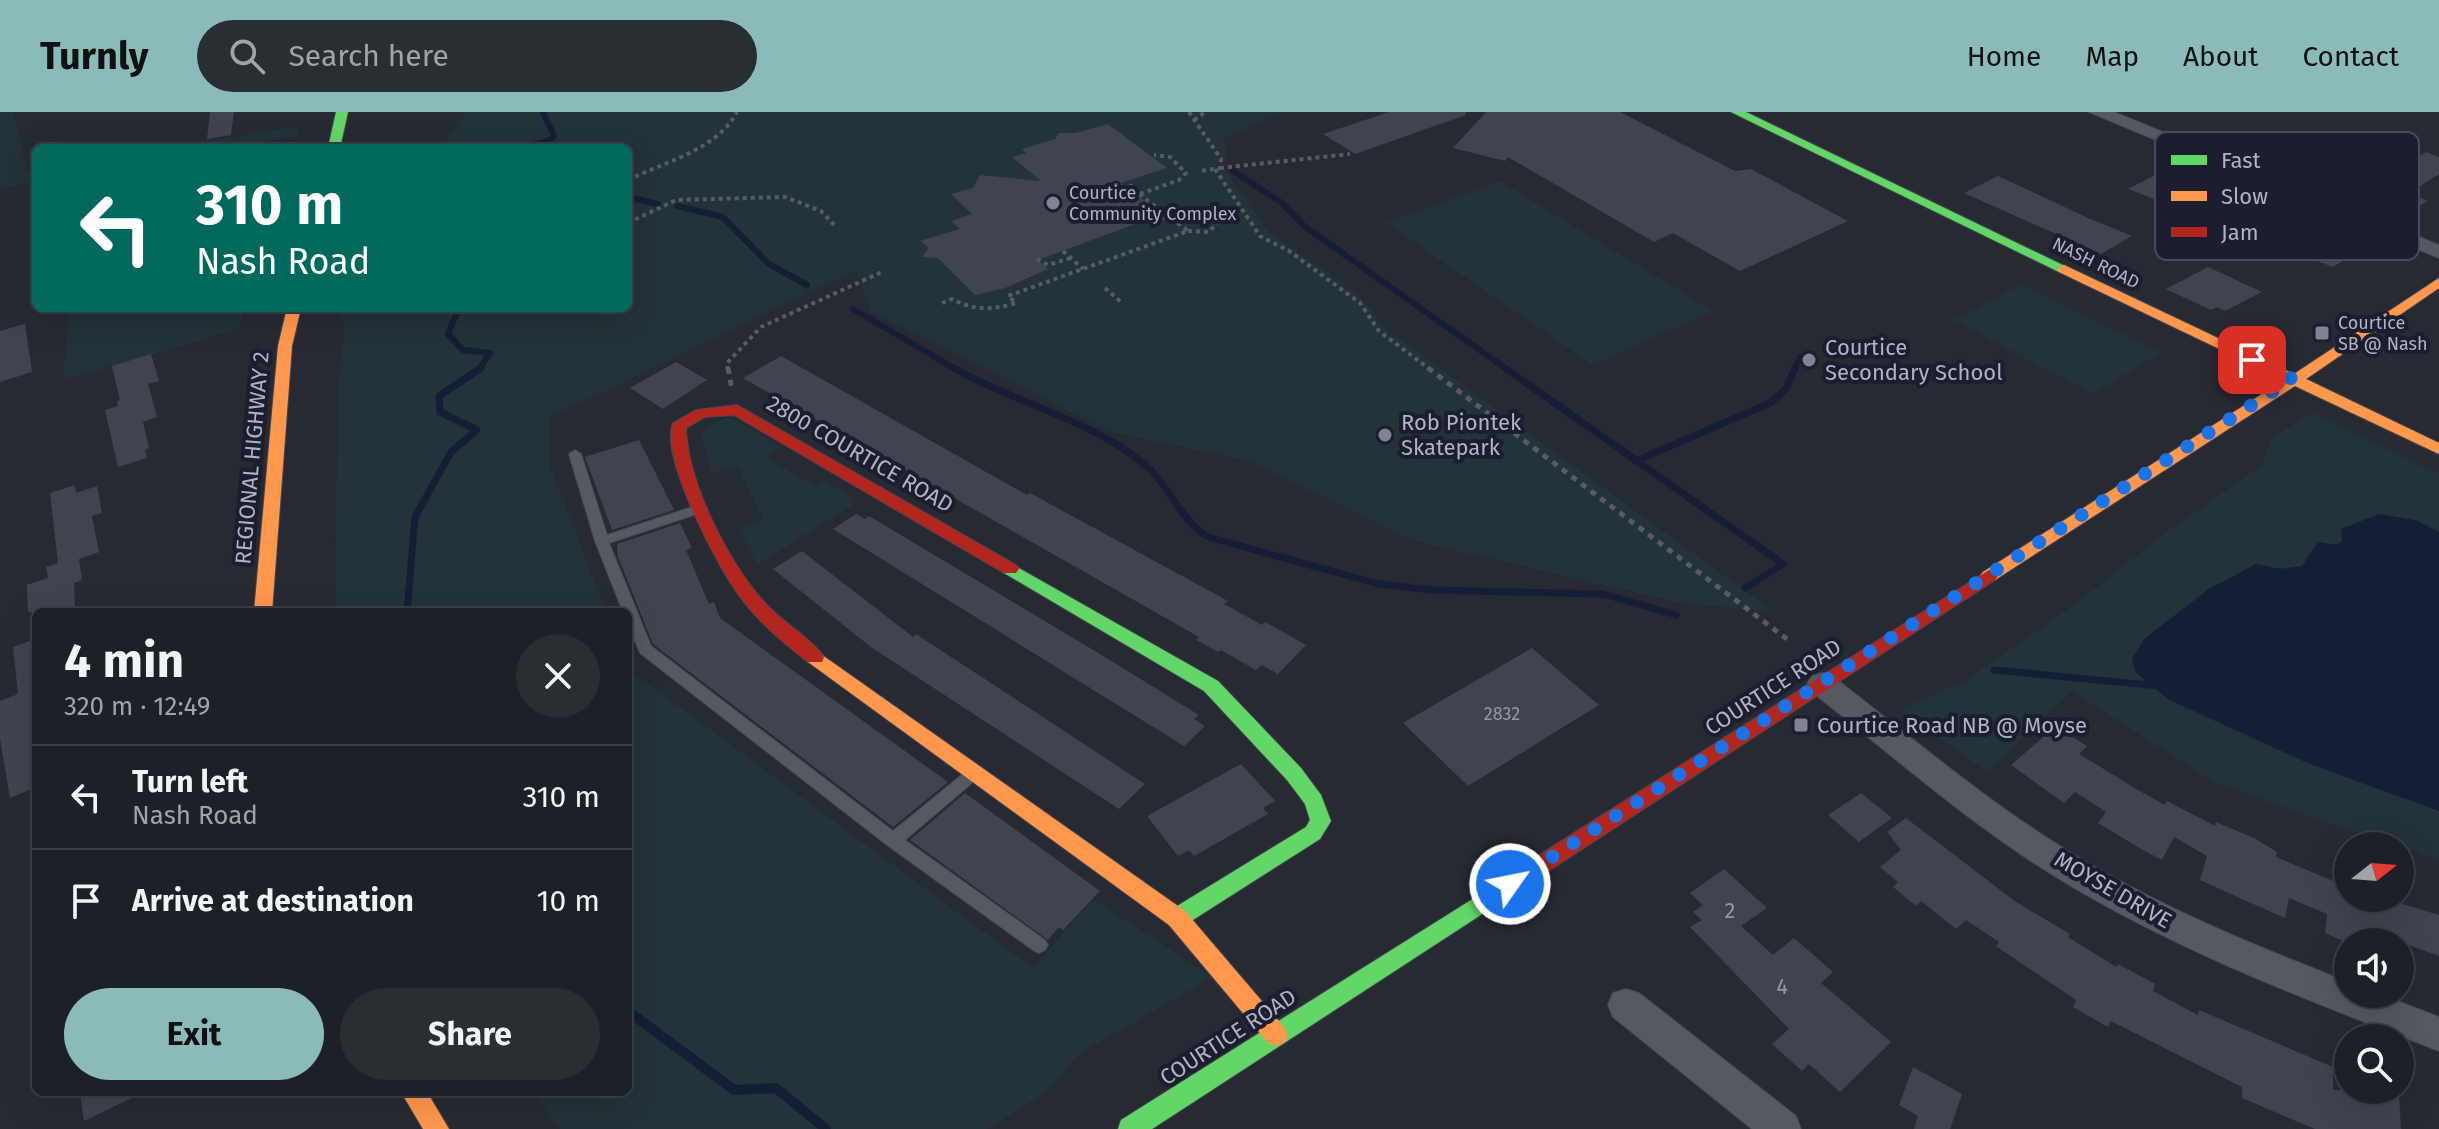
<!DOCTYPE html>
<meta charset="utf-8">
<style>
body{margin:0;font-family:"Fira Sans",sans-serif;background:#2a2d32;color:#f1f3f6;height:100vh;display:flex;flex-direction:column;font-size:30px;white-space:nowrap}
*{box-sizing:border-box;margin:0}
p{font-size:26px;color:#a0a3a7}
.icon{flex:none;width:44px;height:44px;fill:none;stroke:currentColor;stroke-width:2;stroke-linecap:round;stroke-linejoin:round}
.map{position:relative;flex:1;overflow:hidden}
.details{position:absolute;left:32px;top:496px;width:600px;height:488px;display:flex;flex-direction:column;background:#1d2026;border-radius:12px;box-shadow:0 8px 32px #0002,0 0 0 2px #3b3e43}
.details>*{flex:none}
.top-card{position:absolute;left:32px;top:32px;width:600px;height:168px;border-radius:12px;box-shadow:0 8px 32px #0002,0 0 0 2px #3b3e43;background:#00695c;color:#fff;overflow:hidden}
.needle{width:52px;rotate:73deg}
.fabs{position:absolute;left:2334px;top:720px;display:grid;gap:16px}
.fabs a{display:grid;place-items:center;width:80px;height:80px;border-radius:50%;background:#1d2026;box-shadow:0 8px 32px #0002,0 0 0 2px #3b3e43;font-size:40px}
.pin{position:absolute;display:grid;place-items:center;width:68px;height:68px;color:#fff;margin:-34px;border-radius:16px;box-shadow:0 4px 12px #0006}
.me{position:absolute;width:88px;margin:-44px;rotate:57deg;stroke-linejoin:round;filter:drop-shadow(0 0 6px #0008)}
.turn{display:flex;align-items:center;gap:28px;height:168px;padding:0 32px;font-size:36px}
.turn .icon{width:104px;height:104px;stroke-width:2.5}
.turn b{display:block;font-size:56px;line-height:68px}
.round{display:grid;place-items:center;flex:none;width:84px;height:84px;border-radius:42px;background:#2a2d32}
.head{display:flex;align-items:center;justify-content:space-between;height:136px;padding:0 32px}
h1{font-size:48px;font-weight:700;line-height:60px}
.cta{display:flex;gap:16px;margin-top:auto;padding:16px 32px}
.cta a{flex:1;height:92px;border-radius:48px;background:#8bbbb9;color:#111;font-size:32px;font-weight:700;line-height:92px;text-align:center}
.cta a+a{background:#2a2d32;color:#f1f3f6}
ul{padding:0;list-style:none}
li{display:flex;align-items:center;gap:24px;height:104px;padding:0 32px;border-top:2px solid #3b3e43}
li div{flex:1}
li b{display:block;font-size:30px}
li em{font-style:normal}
header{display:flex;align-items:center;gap:48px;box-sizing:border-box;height:112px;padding:0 40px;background:#8bbbb9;color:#111}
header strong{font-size:38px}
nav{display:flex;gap:44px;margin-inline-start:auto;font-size:28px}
.search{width:560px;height:72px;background:#2a2d32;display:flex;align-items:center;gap:20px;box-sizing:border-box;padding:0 28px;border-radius:44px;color:#a0a3a7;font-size:30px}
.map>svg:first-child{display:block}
</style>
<header>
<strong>Turnly</strong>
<div class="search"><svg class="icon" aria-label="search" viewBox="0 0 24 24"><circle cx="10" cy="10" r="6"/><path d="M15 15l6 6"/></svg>Search here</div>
<nav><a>Home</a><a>Map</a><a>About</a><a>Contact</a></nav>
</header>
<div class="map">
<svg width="2439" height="1017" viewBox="0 0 2439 1017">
<rect width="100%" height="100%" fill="#272a33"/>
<!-- green -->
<g fill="#243239">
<polygon points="0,0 13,0 27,60 36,59 36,70 0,76"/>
<polygon points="467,0 1283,0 1223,27 1228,47 1216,53 1226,58 1266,117 1359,183 1386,217 1774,500 1681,491 1415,429 1249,349 1111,320 871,200 856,158 549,306 549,351 606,500 335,500 338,273 345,216 338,196 628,196 628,36 440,36"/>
<polygon points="299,14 296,24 229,36 162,36"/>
<polygon points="1500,69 1713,199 1593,253 1386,111"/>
<polygon points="2021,172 2161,241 2093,282 1953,208"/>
<polygon points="244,196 239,217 63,268 70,197"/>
<polygon points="2313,300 2439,362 2439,420 2415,408 2337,433 2317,430 2302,454 2280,457 2256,452 2168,588 2310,652 2439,699 2439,749 2215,671 2072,579 1987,660 1900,597 1967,568 2082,487 2161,424 2261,354 2271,327"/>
<polygon points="730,305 781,335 766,345 815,374 824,368 859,389 757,453 739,416 763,407 737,354 712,362 700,322 715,309"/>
<polygon points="628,557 1033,856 1093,787 1213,865 1079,942 1049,978 988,1017 560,1017 533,980 628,980"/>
</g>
<!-- water -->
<polygon fill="#161d36" points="2379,402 2415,408 2439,420 2439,699 2310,652 2168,587 2136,561 2132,547 2144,527 2209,477 2256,452 2280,457 2302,454 2318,430 2337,433 2342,429 2341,417"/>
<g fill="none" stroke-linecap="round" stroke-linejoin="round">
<!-- stream-far2 -->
<g stroke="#161d36" stroke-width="6">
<polyline points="519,36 549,29 554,24 543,0"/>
<polyline points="1232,58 1282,91 1304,114 1508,258"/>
<polyline points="628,85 658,92"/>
<polyline points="677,94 723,105 769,152 807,173"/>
<polyline points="459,196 448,222 463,238 490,241 479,258"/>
<polyline points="853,197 957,258"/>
<polyline points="1794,258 1800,245"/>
</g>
<!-- stream-far1 -->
<g stroke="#161d36" stroke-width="7">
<path d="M 954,256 C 1014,291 1087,306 1143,351 C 1169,372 1179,407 1208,425 L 1379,472 L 1431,478 L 1603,482 L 1676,503"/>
<polyline points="1505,256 1783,452 1745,476"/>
<polyline points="1636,349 1770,291 1786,277 1795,256"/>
<polyline points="407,500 415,405 451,340 477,318 440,300 439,284 481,256"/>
<polyline points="1994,558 2160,574"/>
</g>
<!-- stream -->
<polyline stroke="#161d36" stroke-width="10" points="628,899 734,978 776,976 826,1017"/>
</g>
<!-- building -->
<g fill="#41444f">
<polygon points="210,0 234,0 231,23 207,27"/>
<polygon points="1389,0 1466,0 1466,3 1355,42 1323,22"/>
<polygon points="1486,0 1620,0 1735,59 1751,57 1848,109 1740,159 1673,121 1654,130 1508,45 1505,49 1453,36"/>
<polygon points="1108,12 1167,56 1121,71 1156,98 1140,103 1146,108 1038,148 1048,157 1005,176 975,183 938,146 922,145 929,136 920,129 960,117 951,109 972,102 951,82 973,76 980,63 1041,69 1012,45 1026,41 1022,37 1055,27 1059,21 1076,21"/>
<polygon points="2426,40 2439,45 2439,62 2409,81 2428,89 2404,103 2286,59 2310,45 2378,71"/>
<polygon points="2159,61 2174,65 2355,141 2333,155 2128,77"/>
<polygon points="1998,64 2088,106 2132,124 2101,142 1964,81"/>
<polygon points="2208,155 2262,180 2225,199 2217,195 2211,198 2166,177"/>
<polygon points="25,212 32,260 0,270 0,219"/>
<polygon points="151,242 159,269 148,272 157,305 143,310 149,336 145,338 147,346 118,355 105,298 118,294 117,289 120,288 112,254"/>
<polygon points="781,244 1027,383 1030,381 1228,489 1224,492 1262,513 1265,510 1306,533 1278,562 1262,553 1256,558 1221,538 1218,540 1196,528 1199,525 743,266"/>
<polygon points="676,250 707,268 663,297 630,276"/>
<polygon points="639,328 674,398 612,418 585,345"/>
<polygon points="75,373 76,381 97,374 102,401 92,404 99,440 79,447 82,468 74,471 75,500 28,500 27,473 48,466 46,455 58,451 50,381"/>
<polygon points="856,402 865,407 869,404 1100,542 1199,603 1194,607 1205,614 1184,634 833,417"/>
<polygon points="680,411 692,436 686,438 709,492 714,490 720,506 948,670 893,715 653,532 618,445 617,432"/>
<polygon points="802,439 913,525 916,522 1145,672 1119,697 871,535 773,457"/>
<polygon points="36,527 36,614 31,614 36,675 10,686 0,627 0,589 18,582 13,535"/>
<polygon points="1532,536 1599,593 1468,674 1403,611"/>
<polygon points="2056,614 2087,634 2079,642 2138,678 2165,693 2167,689 2215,714 2216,710 2254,726 2277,740 2276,745 2348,775 2348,786 2382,786 2439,803 2439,844 2401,830 2346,830 2325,821 2327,802 2289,786 2285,806 2244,788 2200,768 2207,744 2174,725 2162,748 2141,737 2098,711 2106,700 2075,680 2064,691 2011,653"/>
<polygon points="1241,652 1275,689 1263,696 1268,702 1194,744 1189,738 1178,744 1147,704"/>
<polygon points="965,681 1100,779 1063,818 1059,815 1048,828 910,728"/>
<polygon points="1861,681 1892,706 1859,730 1828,703"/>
<polygon points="1906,706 2016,790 2070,822 2068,825 2116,855 2118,852 2155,872 2153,879 2198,903 2199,898 2333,955 2333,978 2387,978 2399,983 2401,1017 2315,1017 2242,986 2242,975 2111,909 2108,915 2073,895 2076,888 1996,834 1999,830 1966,808 1956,817 1921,789 1916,794 1893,775 1898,770 1880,755 1901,738 1887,720"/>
<polygon points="1724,757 1767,796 1741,814 1773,843 1794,826 1833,860 1821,871 1891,930 1840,980 1809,952 1802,959 1772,932 1789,917 1690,815 1702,808 1693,800 1703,793 1690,781"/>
<polygon points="1913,955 1962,982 1950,1017 1914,1017 1918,1004 1899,993"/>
<polygon points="80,980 144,980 84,1009"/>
</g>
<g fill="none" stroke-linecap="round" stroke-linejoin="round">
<defs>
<polygon id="lane" points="575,338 581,342 607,423 701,392 707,396 706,399 609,431 651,534 893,719 969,657 974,655 979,657 982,661 979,665 905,728 1045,828 1048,833 1045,838 1039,841 1033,838 887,733 640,541 628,512 628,500 623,500 595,429 569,342"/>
<g id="street">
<polygon points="2089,0 2114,0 2439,133 2439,146"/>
<path d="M 1822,561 L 1832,564 C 1913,626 1990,693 2078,745 C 2163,796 2255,834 2348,870 L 2348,882 L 2379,882 L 2439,905 L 2439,939 C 2308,888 2173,838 2053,763 C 1967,710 1891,642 1812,580 L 1807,572 L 1812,564 Z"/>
<polygon points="1626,877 1639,881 1796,1004 1801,1017 1752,1017 1613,905 1608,893 1613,881"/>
</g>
<g id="fast">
<polygon points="336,0 348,0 340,36 328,36"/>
<polygon points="1731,0 1746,0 2071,157 2064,161 2059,160"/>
<polygon points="1010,451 1218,569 1301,656 1321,683 1331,709 1320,727 1185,813 1177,816 1169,813 1166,806 1169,799 1306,715 1310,708 1305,692 1287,668 1204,579 1004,461 1001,457 1004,453"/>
<polygon points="1522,756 1530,759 1533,765 1530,771 1152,1017 1118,1017 1121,1008"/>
</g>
<g id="slow">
<polygon points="2064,153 2294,262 2439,166 2439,176 2306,267 2439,331 2439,342 2295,274 1995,468 1983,468 1980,464 1983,460 2284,268 2059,160 2057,157"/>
<polygon points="287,196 301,196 292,234 272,500 254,500 278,234"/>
<polygon points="815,538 1185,799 1284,915 1288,923 1284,931 1276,934 1268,931 1169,813 808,550 806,545 808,540"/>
<polygon points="401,980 427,980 449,1017 423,1017"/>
</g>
<g id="jam">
<path d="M 737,293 L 1016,453 L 1019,457 L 1016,461 L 1004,461 L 734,303 L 705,305 L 686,316 C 688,372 730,455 769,495 C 784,511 813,528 824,545 L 822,550 L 808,550 C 784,531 759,511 741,486 C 719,458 659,344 673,311 L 696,298 Z"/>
<polygon points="1989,458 1995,460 1998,464 1995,468 1530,771 1522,774 1514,771 1511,765 1514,759"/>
</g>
</defs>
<!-- lane casing -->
<use href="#lane" stroke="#444750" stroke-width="2"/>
<!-- street casing -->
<use href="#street" stroke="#444750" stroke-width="2"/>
<!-- fast casing -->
<use href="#fast" stroke="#444750" stroke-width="2"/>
<!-- slow casing -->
<use href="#slow" stroke="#444750" stroke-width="2"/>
<!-- jam casing -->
<use href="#jam" stroke="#444750" stroke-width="2"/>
<!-- path-far1 -->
<g stroke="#585b64" stroke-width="4" stroke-dasharray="4 4" stroke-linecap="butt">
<polyline points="1189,0 1221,47 1220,56 1201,59"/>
<polyline points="1194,8 1205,0"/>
<polyline points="1220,56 1350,42"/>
<polyline points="1215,57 1260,124 1289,139 1360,191 1379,219 1431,258"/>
<path d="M 628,68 C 664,50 717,38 737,0"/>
<polyline points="1140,82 1179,68 1186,61 1170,45 1154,43"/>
<polyline points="1139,110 1168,105"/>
<polyline points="628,111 676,88 785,85 821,99 836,115"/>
<polyline points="1188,119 1209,120 1217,111"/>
<polyline points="1063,139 1083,157"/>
<polyline points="1037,147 1048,153 1071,146"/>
<polyline points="1105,176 1121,190"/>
<path d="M 942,191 L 952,187 C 974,199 993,198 1016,191 L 1008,184 L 1188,119 L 1131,76 L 1131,72"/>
<polyline points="728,258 727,251 761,215 884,159"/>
</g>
<!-- path -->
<g stroke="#585b64" stroke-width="5" stroke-dasharray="6 6" stroke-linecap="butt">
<polyline points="728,256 732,277"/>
<polyline points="1428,256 1787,527"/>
</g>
<!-- lane -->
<use href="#lane" fill="#565862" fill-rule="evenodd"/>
<!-- street -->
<use href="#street" fill="#565862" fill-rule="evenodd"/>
<!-- fast -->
<use href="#fast" fill="#63d668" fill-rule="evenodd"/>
<!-- slow -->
<use href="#slow" fill="#ff974d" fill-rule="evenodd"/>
<!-- jam -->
<use href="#jam" fill="#b3261e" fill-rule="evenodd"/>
</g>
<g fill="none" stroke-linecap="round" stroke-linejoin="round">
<!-- route -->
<polyline stroke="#1a73e8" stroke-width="14" stroke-dasharray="0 25.2" points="1510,772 2292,267 2252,248"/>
</g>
<!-- markers -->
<g fill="#7f8393" stroke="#1a1e2e" stroke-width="3">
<circle cx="1053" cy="91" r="8"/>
<rect x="2314" y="213" width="16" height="16" rx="4"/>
<circle cx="1809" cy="248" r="8"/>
<circle cx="1385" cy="323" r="8"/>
<rect x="1793" y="605" width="16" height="16" rx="4"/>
</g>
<g text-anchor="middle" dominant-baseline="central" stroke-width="8" stroke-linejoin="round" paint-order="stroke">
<!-- far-poi labels -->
<g font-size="18" fill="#afb3c6" stroke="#1a1e2e" text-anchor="start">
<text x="1069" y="81">Courtice<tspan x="1069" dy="21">Community Complex</tspan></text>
<text x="2338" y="211">Courtice<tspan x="2338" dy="21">SB @ Nash</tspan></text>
</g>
<!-- far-street labels -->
<g font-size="18" fill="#afb3c6" stroke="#1a1e2e">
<text transform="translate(2096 151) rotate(26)">NASH ROAD</text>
</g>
<!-- number labels -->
<g font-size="18" fill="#9497a8">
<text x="1502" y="602">2832</text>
</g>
<!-- poi labels -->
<g font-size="22" fill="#afb3c6" stroke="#1a1e2e" text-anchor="start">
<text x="1825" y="235">Courtice<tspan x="1825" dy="25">Secondary School</tspan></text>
<text x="1401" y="310">Rob Piontek<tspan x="1401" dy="25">Skatepark</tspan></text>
<text x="1817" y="613">Courtice Road NB @ Moyse</text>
</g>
<!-- street labels -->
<g font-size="22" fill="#afb3c6" stroke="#1a1e2e">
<text transform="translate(860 342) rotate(30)">2800 COURTICE ROAD</text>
<text transform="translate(252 346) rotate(-85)">REGIONAL HIGHWAY 2</text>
<text transform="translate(1773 575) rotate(-33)">COURTICE ROAD</text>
<text transform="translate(2113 778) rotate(30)">MOYSE DRIVE</text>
<text transform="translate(1228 925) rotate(-33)">COURTICE ROAD</text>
</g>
<!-- near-number labels -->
<g font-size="22" fill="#9497a8">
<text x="1730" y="798">2</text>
<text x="1782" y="874">4</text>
</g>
</g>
<!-- legend -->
<rect x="2155" y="20" width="264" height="128" rx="12" fill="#1a1e2e" stroke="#474b5c" stroke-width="2"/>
<rect x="2171" y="43" width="36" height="10" fill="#63d668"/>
<rect x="2171" y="79" width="36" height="10" fill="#ff974d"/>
<rect x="2171" y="115" width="36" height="10" fill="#b3261e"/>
<g font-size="22" fill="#afb3c6">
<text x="2221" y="56">Fast</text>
<text x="2221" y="92">Slow</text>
<text x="2221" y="128">Jam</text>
</g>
</svg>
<div class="fabs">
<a><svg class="needle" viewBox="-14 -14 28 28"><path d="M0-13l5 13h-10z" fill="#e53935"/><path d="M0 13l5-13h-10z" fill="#a0a3a7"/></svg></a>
<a><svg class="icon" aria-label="sound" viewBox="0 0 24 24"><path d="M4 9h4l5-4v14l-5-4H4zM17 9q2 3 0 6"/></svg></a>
<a><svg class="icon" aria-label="search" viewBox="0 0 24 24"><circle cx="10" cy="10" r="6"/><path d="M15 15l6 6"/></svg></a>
</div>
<div class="pin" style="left:2252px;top:248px;background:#d93025"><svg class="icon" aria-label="arrive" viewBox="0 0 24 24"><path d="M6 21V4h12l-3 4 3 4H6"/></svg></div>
<svg class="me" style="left:1510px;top:772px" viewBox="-20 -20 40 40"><circle r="17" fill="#1a73e8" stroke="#fff" stroke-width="3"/><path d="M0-11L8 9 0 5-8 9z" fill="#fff"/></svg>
<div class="top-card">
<div class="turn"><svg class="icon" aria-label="left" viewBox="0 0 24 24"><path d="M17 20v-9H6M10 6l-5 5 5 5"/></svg><div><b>310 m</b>Nash Road</div></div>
</div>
<section class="details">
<div class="head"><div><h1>4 min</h1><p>320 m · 12:49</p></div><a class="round"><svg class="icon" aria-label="close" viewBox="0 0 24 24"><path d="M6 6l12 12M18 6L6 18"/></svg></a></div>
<ul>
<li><svg class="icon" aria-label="left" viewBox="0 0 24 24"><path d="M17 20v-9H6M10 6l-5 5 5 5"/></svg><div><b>Turn left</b><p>Nash Road</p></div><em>310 m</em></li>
<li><svg class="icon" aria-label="arrive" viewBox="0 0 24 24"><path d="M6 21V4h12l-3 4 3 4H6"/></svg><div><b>Arrive at destination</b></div><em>10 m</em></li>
</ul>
<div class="cta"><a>Exit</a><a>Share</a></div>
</section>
</div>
